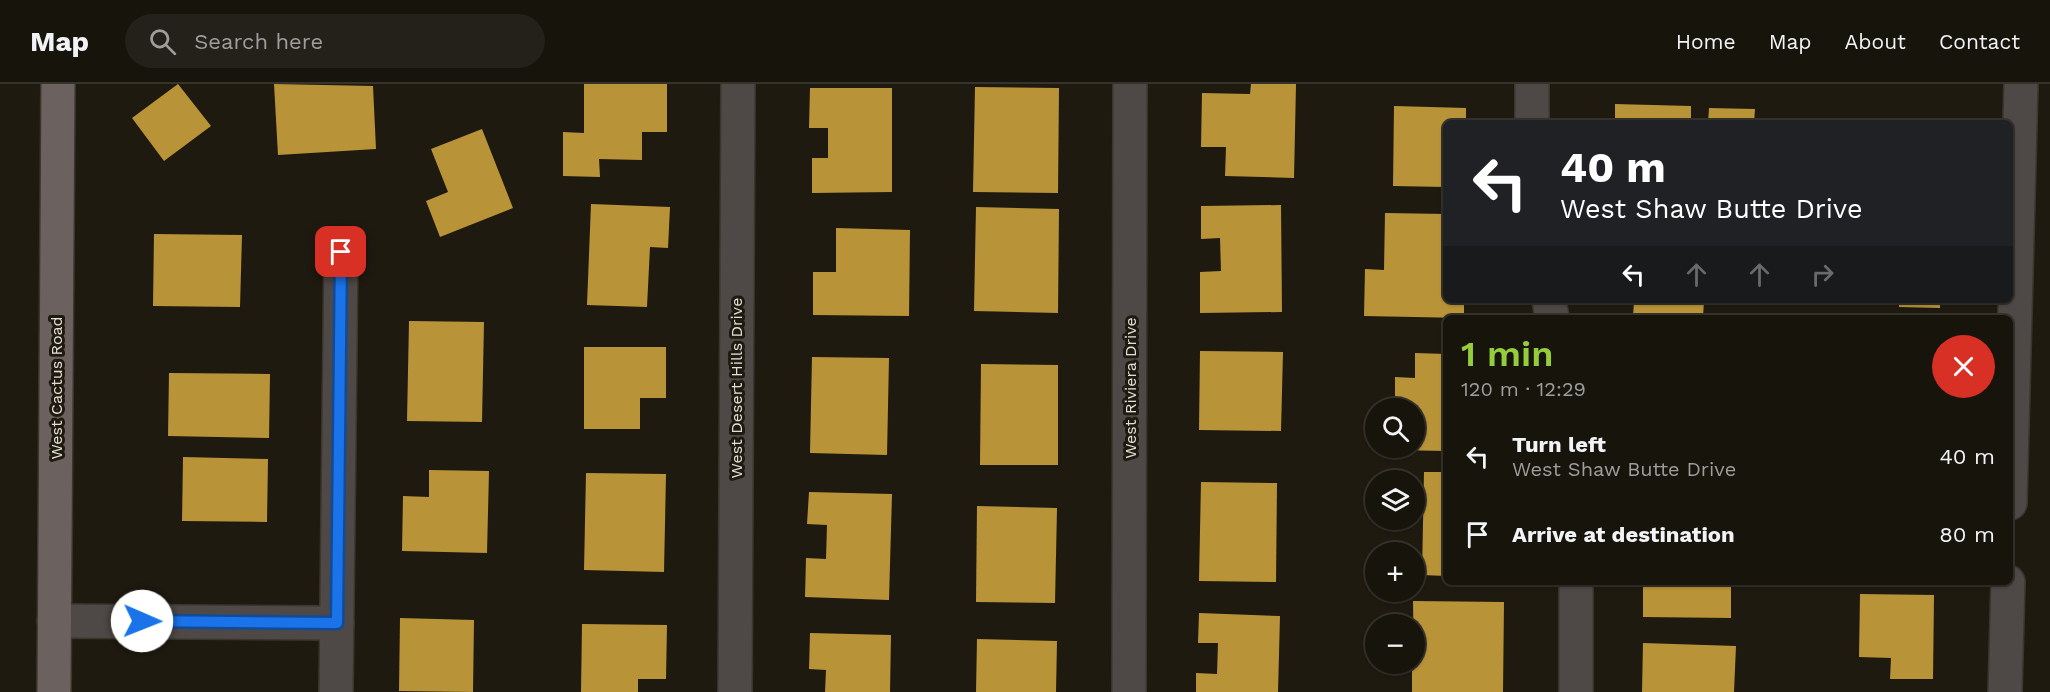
<!DOCTYPE html>
<meta charset="utf-8">
<style>
body{margin:0;font-family:"Work Sans",sans-serif;background:#24211a;color:#f1f3f6;height:100vh;display:flex;flex-direction:column;font-size:22px;white-space:nowrap}
*{box-sizing:border-box;margin:0}
p{font-size:20px;color:#9e9e9d}
.icon{flex:none;width:33px;height:33px;fill:none;stroke:currentColor;stroke-width:2;stroke-linecap:round;stroke-linejoin:round}
.map{position:relative;flex:1;overflow:hidden}
.panel{position:absolute;left:1443px;top:231px;width:570px;height:270px;display:flex;flex-direction:column;background:#17140c;border-radius:9px;box-shadow:0 2px 4px #0004,0 0 0 2px #36332d}
.panel>*{flex:none}
.banner{position:absolute;left:1443px;top:36px;width:570px;height:183px;border-radius:9px;box-shadow:0 2px 4px #0004,0 0 0 2px #36332d;background:#202124;color:#fff;overflow:hidden}
.controls{position:absolute;left:1365px;top:314px;display:grid;gap:12px}
.controls a{display:grid;place-items:center;width:60px;height:60px;border-radius:50%;background:#17140c;box-shadow:0 2px 4px #0004,0 0 0 2px #36332d;font-size:30px}
.pin{position:absolute;display:grid;place-items:center;width:51px;height:51px;color:#fff;margin:-26px;border-radius:12px;box-shadow:0 3px 9px #0006}
.me{position:absolute;width:66px;margin:-33px;rotate:91deg;stroke-linejoin:round;filter:drop-shadow(0 0 4px #0008)}
.turn{display:flex;align-items:center;gap:21px;height:126px;padding:0 18px;font-size:27px}
.turn .icon{width:78px;height:78px;stroke-width:2.5}
.turn b{display:block;font-size:42px;line-height:51px}
.lanes{display:flex;align-items:center;height:57px;padding:0 18px;background:#0003;justify-content:center;gap:30px;direction:ltr}
.lanes .off{opacity:.35}
.round{display:grid;place-items:center;flex:none;width:63px;height:63px;border-radius:32px;background:#24211a}
.head{display:flex;align-items:center;justify-content:space-between;height:102px;padding:0 18px}
h1{font-size:36px;font-weight:600;line-height:45px;color:#95cc3b}
ul{padding:0;list-style:none}
li{display:flex;align-items:center;gap:18px;height:78px;padding:0 18px}
li div{flex:1}
li b{display:block;font-size:22px}
li em{font-style:normal}
header{display:flex;align-items:center;gap:36px;box-sizing:border-box;height:84px;padding:0 30px;background:#17140c;border-bottom:2px solid #36332d}
header strong{font-size:28px}
nav{display:flex;gap:33px;margin-inline-start:auto;font-size:21px}
.search{width:420px;height:54px;background:#24211a;display:flex;align-items:center;gap:15px;box-sizing:border-box;padding:0 21px;border-radius:33px;color:#9e9e9d;font-size:22px}
.map>svg:first-child{display:block}
</style>
<header>
<strong>Map</strong>
<div class="search"><svg class="icon" aria-label="search" viewBox="0 0 24 24"><circle cx="10" cy="10" r="6"/><path d="M15 15l6 6"/></svg>Search here</div>
<nav><a>Home</a><a>Map</a><a>About</a><a>Contact</a></nav>
</header>
<div class="map">
<svg width="2050" height="608" viewBox="0 0 2050 608">
<rect width="100%" height="100%" fill="#1f1a10"/>
<!-- building -->
<g fill="#b99337">
<polygon points="178,0 211,42 164,77 132,34"/>
<polygon points="274,0 373,2 376,65 278,71"/>
<polygon points="584,0 667,0 667,48 642,48 642,76 599,75 600,93 563,92 563,48 584,49"/>
<polygon points="1251,0 1296,0 1294,94 1225,92 1226,63 1201,63 1202,9 1250,10"/>
<polygon points="975,3 1059,4 1058,109 973,108"/>
<polygon points="810,4 892,4 892,108 812,109 812,74 828,74 828,44 809,44"/>
<polygon points="1615,20 1691,22 1691,39 1615,39"/>
<polygon points="1394,22 1466,24 1466,39 1446,39 1446,103 1393,102"/>
<polygon points="1709,24 1755,25 1754,39 1708,39"/>
<polygon points="1907,35 1947,36 1947,39 1907,39"/>
<polygon points="482,45 513,124 440,153 426,117 448,108 431,65"/>
<polygon points="591,120 670,123 668,164 650,163 647,223 587,221"/>
<polygon points="1281,121 1282,228 1200,229 1200,188 1221,187 1220,154 1201,155 1201,122"/>
<polygon points="976,123 1059,125 1058,229 974,227"/>
<polygon points="1385,129 1446,130 1444,195 1446,195 1446,216 1464,216 1464,234 1364,232 1365,185 1384,186"/>
<polygon points="836,144 910,146 909,232 813,231 813,188 836,188"/>
<polygon points="154,150 242,151 240,223 153,222"/>
<polygon points="1634,216 1704,216 1703,234 1633,234"/>
<polygon points="1899,216 1940,216 1940,224 1899,223"/>
<polygon points="409,237 484,238 482,338 407,337"/>
<polygon points="584,263 666,263 666,314 640,314 640,345 584,345"/>
<polygon points="1200,267 1283,268 1281,347 1199,346"/>
<polygon points="1415,269 1446,270 1446,367 1394,366 1394,363 1414,363 1414,324 1395,324 1395,293 1415,294"/>
<polygon points="812,273 889,274 887,371 810,369"/>
<polygon points="981,280 1058,281 1058,381 980,381"/>
<polygon points="169,289 270,290 269,354 168,352"/>
<polygon points="183,373 268,375 267,438 182,437"/>
<polygon points="429,386 489,387 487,469 402,467 403,412 429,413"/>
<polygon points="1424,388 1446,388 1446,492 1422,491"/>
<polygon points="586,389 666,390 664,488 584,486"/>
<polygon points="1201,398 1277,399 1276,498 1199,497"/>
<polygon points="809,408 892,410 889,516 805,513 806,474 826,475 827,441 807,440"/>
<polygon points="977,422 1057,424 1055,519 976,518"/>
<polygon points="1643,498 1731,498 1731,534 1643,533"/>
<polygon points="1860,510 1934,511 1933,595 1890,595 1891,574 1859,573"/>
<polygon points="1413,517 1504,518 1503,608 1412,608 1412,579 1414,579"/>
<polygon points="1199,529 1280,532 1278,608 1196,608 1196,589 1217,590 1218,559 1198,559"/>
<polygon points="400,534 474,536 473,608 399,607"/>
<polygon points="582,540 667,541 666,595 638,595 638,608 581,608"/>
<polygon points="810,549 891,551 890,608 825,608 826,586 809,585"/>
<polygon points="977,555 1057,557 1056,608 976,608"/>
<polygon points="1643,559 1736,562 1734,608 1642,608"/>
</g>
<g fill="none" stroke-linecap="round" stroke-linejoin="round">
<defs>
<g id="minor">
<polyline points="1532,39 1532,0"/>
<polyline points="1549,216 1552,234"/>
<polyline points="2010,419 2021,0"/>
<polyline points="1576,498 1576,608"/>
<polyline points="54,537 337,539"/>
<polyline points="336,608 341,168"/>
<polyline points="735,608 738,0"/>
<polyline points="1129,608 1130,0"/>
<polyline points="2005,608 2008,498"/>
</g>
<polyline id="secondary" points="54,608 58,0"/>
</defs>
<!-- minor casing -->
<use href="#minor" stroke="#3a362c" stroke-width="36"/>
<!-- secondary casing -->
<use href="#secondary" stroke="#3a362c" stroke-width="36"/>
<!-- minor -->
<use href="#minor" stroke="#4e4846" stroke-width="33"/>
<!-- secondary -->
<use href="#secondary" stroke="#6b615f" stroke-width="33"/>
</g>
<g fill="none" stroke-linecap="round" stroke-linejoin="round">
<defs>
<polyline id="route" points="142,537 337,539 341,168"/>
</defs>
<!-- route casing -->
<use href="#route" stroke="#114b97" stroke-width="15"/>
<!-- route -->
<use href="#route" stroke="#1a73e8" stroke-width="10"/>
</g>
<g text-anchor="middle" dominant-baseline="central" stroke-width="6" stroke-linejoin="round" paint-order="stroke">
<!-- street labels -->
<g font-size="16" fill="#e2dfd8" stroke="#1f1a10">
<text transform="translate(56 304) rotate(-90)">West Cactus Road</text>
<text transform="translate(736 304) rotate(-90)">West Desert Hills Drive</text>
<text transform="translate(1130 304) rotate(-90)">West Riviera Drive</text>
</g>
</g>
</svg>
<div class="controls">
<a><svg class="icon" aria-label="search" viewBox="0 0 24 24"><circle cx="10" cy="10" r="6"/><path d="M15 15l6 6"/></svg></a>
<a><svg class="icon" aria-label="layers" viewBox="0 0 24 24"><path d="M12 4l9 5-9 5-9-5zM3 14l9 5 9-5"/></svg></a>
<a>+</a>
<a>−</a>
</div>
<div class="pin" style="left:341px;top:168px;background:#d93025"><svg class="icon" aria-label="arrive" viewBox="0 0 24 24"><path d="M6 21V4h12l-3 4 3 4H6"/></svg></div>
<svg class="me" style="left:142px;top:537px" viewBox="-20 -20 40 40"><circle r="19" fill="#fff"/><path d="M0-13L10 11 0 6-10 11z" fill="#1a73e8"/></svg>
<div class="banner">
<div class="turn"><svg class="icon" aria-label="left" viewBox="0 0 24 24"><path d="M17 20v-9H6M10 6l-5 5 5 5"/></svg><div><b>40 m</b>West Shaw Butte Drive</div></div>
<div class="lanes"><svg class="icon" aria-label="left" viewBox="0 0 24 24"><path d="M17 20v-9H6M10 6l-5 5 5 5"/></svg><svg class="icon off" aria-label="ahead" viewBox="0 0 24 24"><path d="M12 20V5M6 11l6-6 6 6"/></svg><svg class="icon off" aria-label="ahead" viewBox="0 0 24 24"><path d="M12 20V5M6 11l6-6 6 6"/></svg><svg class="icon off" aria-label="right" viewBox="0 0 24 24"><path d="M7 20v-9h11M14 6l5 5-5 5"/></svg></div>
</div>
<section class="panel">
<div class="head"><div><h1>1 min</h1><p>120 m · 12:29</p></div><a class="round" style="background:#d93025;color:#fff"><svg class="icon" aria-label="close" viewBox="0 0 24 24"><path d="M6 6l12 12M18 6L6 18"/></svg></a></div>
<ul>
<li><svg class="icon" aria-label="left" viewBox="0 0 24 24"><path d="M17 20v-9H6M10 6l-5 5 5 5"/></svg><div><b>Turn left</b><p>West Shaw Butte Drive</p></div><em>40 m</em></li>
<li><svg class="icon" aria-label="arrive" viewBox="0 0 24 24"><path d="M6 21V4h12l-3 4 3 4H6"/></svg><div><b>Arrive at destination</b></div><em>80 m</em></li>
</ul>
</section>
</div>
